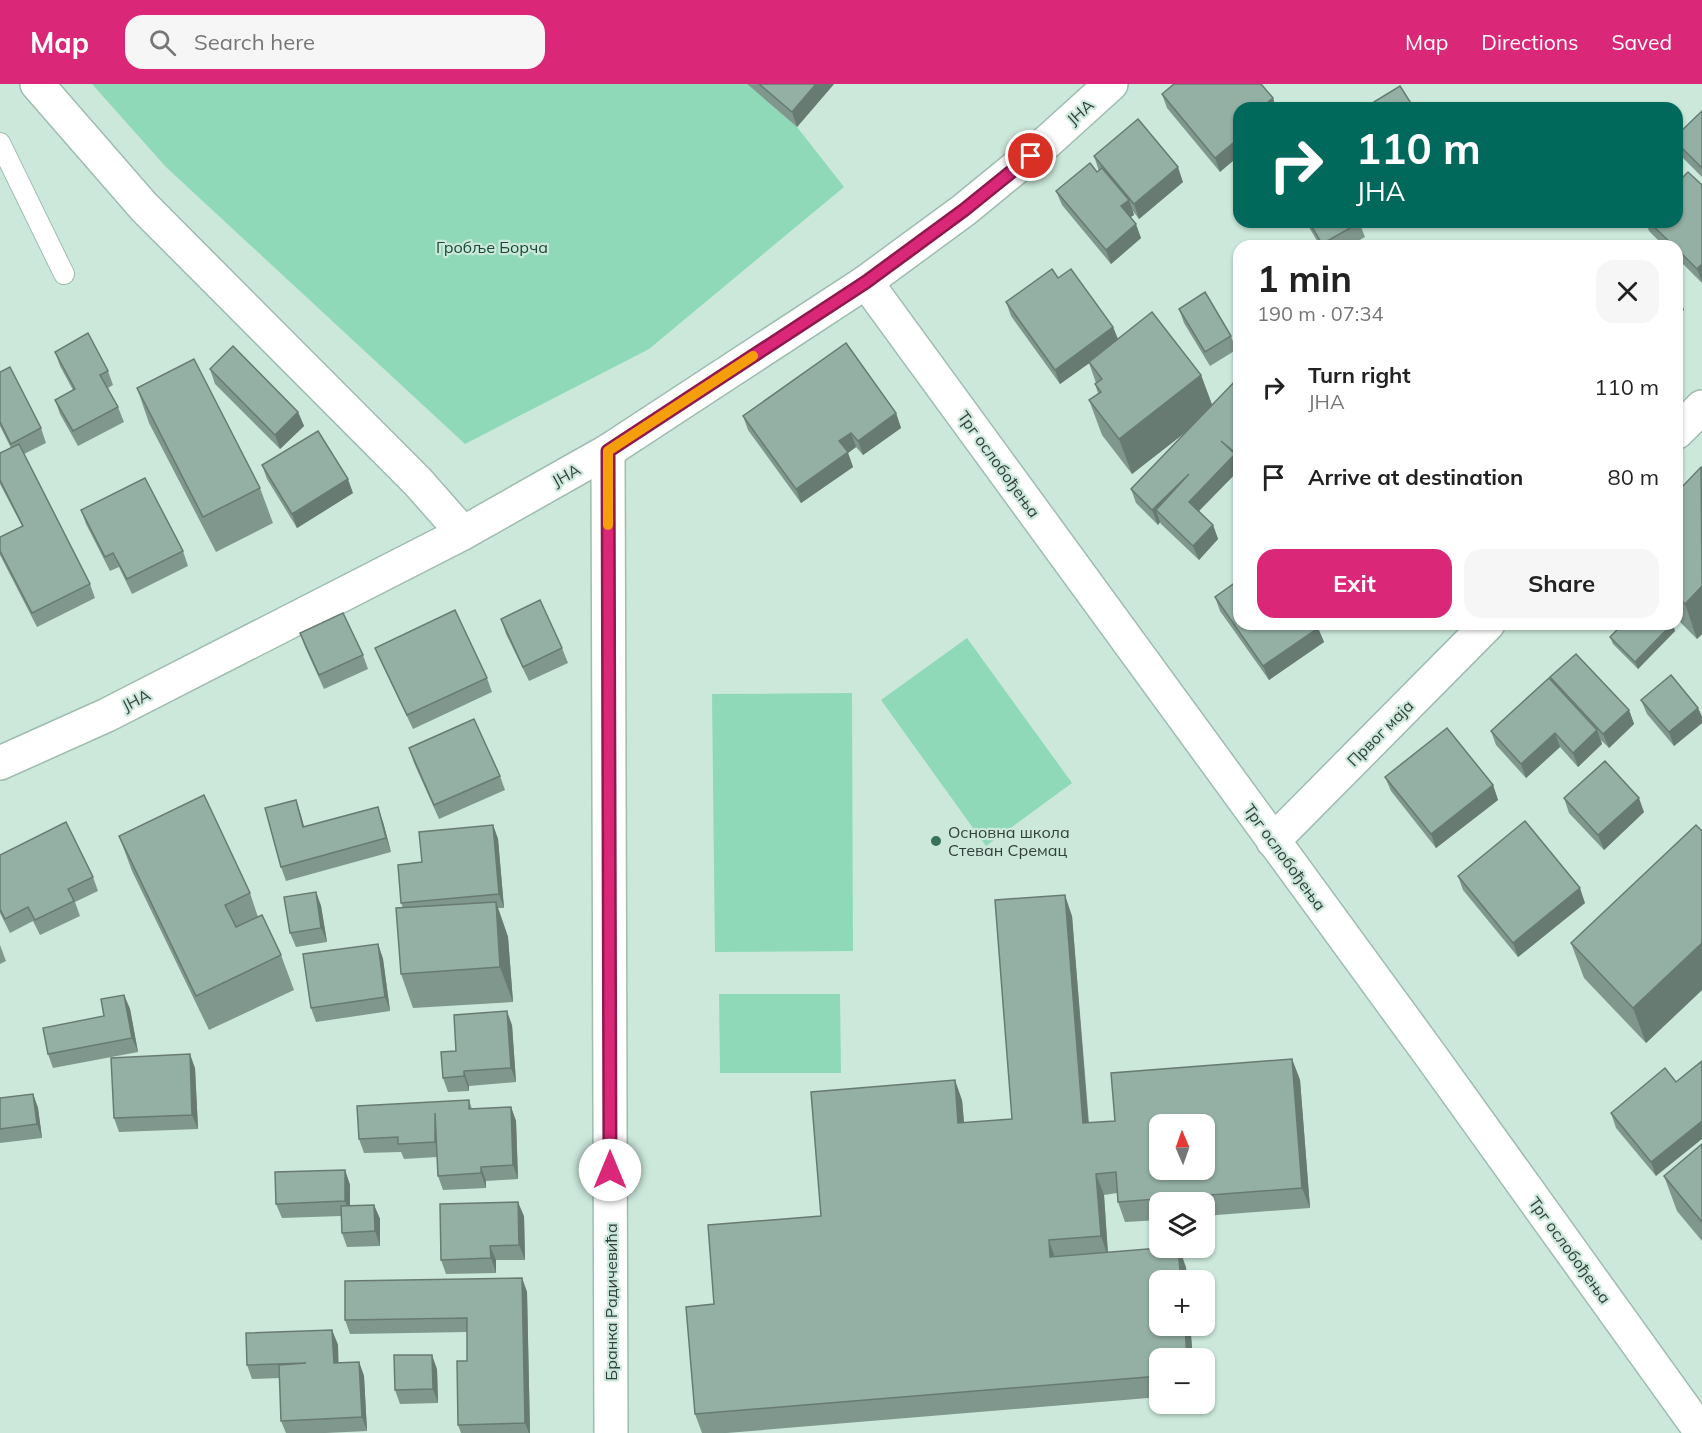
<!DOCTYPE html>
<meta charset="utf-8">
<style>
body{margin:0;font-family:Mulish,sans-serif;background:#f6f6f6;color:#222;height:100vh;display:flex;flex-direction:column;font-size:22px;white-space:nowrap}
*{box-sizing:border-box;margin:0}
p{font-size:20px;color:#767676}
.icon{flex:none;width:33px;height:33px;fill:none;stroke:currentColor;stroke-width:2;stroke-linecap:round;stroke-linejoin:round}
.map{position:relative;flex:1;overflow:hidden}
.sheet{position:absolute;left:1233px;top:156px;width:450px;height:390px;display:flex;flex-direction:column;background:#fff;border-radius:18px;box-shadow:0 2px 4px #0004}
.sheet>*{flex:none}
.hud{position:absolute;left:1233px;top:18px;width:450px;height:126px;border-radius:18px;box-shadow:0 2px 4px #0004;background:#00695c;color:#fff;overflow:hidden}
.needle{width:39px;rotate:358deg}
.buttons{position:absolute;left:1149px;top:1030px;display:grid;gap:12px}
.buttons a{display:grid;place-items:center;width:66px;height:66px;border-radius:12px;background:#fff;box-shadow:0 2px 4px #0004;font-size:30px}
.pin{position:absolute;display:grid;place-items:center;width:51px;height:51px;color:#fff;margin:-26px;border:3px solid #fff;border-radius:50%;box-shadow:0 2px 6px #0007}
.me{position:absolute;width:66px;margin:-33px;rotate:0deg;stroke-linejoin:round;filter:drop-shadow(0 0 4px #0008)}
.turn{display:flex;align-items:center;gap:21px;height:126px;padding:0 24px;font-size:27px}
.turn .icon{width:78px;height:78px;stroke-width:2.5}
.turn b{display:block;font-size:42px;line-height:51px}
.round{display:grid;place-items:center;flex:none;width:63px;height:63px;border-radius:18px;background:#f6f6f6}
.summary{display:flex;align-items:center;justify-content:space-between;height:102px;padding:0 24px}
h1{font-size:36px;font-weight:700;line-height:45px}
.primary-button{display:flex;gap:12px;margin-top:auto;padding:12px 24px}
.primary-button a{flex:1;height:69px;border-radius:18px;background:#db2777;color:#fff;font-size:24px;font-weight:700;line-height:69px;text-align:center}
.primary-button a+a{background:#f6f6f6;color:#222}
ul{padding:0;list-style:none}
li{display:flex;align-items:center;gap:18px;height:90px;padding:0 24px}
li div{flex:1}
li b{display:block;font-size:22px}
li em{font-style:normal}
header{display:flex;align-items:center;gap:36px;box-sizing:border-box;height:84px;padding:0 30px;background:#db2777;color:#fff}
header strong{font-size:28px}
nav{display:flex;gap:33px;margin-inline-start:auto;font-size:21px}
.search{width:420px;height:54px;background:#f6f6f6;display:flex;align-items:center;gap:15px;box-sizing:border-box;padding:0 21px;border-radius:18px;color:#767676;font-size:22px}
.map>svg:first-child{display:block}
</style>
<header>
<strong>Map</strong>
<div class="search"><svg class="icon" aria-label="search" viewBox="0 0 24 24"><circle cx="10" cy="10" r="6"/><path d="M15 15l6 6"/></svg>Search here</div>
<nav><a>Map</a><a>Directions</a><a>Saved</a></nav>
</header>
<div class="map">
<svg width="1702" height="1349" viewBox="0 0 1702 1349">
<rect width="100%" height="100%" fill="#cbe8da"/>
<!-- green -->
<g fill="#8fd9b9">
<polygon points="92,0 747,0 797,43 844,103 649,265 465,360 166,83"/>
<polygon points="967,554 1072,699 986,762 881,616"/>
<polygon points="852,609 853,867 715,868 712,610"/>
<polygon points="719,910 840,910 841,989 720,989"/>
</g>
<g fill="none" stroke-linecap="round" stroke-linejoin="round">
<defs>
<polyline id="service" points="0,59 64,190"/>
<g id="minor">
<polyline points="37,0 144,123 418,398 463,449"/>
<polyline points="866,198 1431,972 1702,1349"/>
<polyline points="1677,348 1702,323"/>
<polyline points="608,367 611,1349"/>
<polyline points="0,679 107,631 463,449 608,367 866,198 964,126 1047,58 1111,0"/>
<polyline points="1273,757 1488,540"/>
</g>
</defs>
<!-- service casing -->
<use href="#service" stroke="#9fbcae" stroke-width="22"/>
<!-- minor casing -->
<use href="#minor" stroke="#9fbcae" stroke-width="36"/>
<!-- service -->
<use href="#service" stroke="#fff" stroke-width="20"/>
<!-- minor -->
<use href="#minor" stroke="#fff" stroke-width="33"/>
</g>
<!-- wall -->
<g fill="#7f978d">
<polygon points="747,0 834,0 797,43"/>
<polygon points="1162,10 1273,14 1276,24 1239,24 1220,88 1167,24"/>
<polygon points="1702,27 1702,93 1678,69 1677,66 1677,51"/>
<polygon points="1094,72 1183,98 1139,135 1133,127 1134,131 1130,133 1141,154 1111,180 1062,121 1056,107 1097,88 1099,87"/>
<polygon points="1702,101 1702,199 1677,174 1677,162 1664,162 1649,147 1646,138 1677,138"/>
<polygon points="1306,138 1359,138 1365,153 1349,162 1320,162"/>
<polygon points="1366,138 1375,138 1368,142"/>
<polygon points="1058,194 1113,243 1118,255 1201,291 1212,321 1239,293 1239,386 1199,427 1213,441 1218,455 1199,476 1161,440 1160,438 1158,441 1136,419 1131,405 1187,347 1132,390 1102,351 1089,316 1098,309 1095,300 1096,299 1089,279 1060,300 1011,232 1006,218"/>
<polygon points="1179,225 1231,252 1236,266 1210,282 1184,239"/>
<polygon points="55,268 108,287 113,301 108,304 118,323 124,338 78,362 60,330 55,316 73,306 60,282"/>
<polygon points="210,285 298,328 304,342 280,365 215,300"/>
<polygon points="0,288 41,344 46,359 24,370 90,500 95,514 37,543 0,471 0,453 22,442 0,400 0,369 11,364 0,342"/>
<polygon points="137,304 260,404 273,439 216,468 149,339"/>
<polygon points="896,329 901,344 863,371 856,363 848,369 853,383 801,419 748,346 743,332"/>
<polygon points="262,381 353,409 297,444 267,395"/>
<polygon points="1702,383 1702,550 1697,555 1677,535 1677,400 1681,404"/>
<polygon points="81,426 183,467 188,482 132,510 119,483 110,487 86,440"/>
<polygon points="1215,513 1318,544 1324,558 1269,596 1220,527"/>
<polygon points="501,535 562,564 568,579 529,597 506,550"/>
<polygon points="1675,547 1638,585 1613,560 1610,553"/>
<polygon points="300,549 363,571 368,585 324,605 305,563"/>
<polygon points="375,564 487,594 492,608 413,645 381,578"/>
<polygon points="1550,593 1629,626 1634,640 1609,664 1601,656 1602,660 1578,683 1560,663 1526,694 1496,661 1491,647 1551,596"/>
<polygon points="1641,616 1698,624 1702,633 1702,639 1674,662 1647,630"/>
<polygon points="409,664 500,692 505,706 439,735 414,679"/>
<polygon points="1385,693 1493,701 1498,716 1436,764 1391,707"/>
<polygon points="1564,714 1644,728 1604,766 1569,729"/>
<polygon points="296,716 304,743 383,738 391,768 286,797 281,783"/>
<polygon points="493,741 498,755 504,824 498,824 508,853 513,918 413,924 401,890 403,824 401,819 422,778"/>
<polygon points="1702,747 1702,906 1646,959 1584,894 1571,859"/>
<polygon points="119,752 250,809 258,833 281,871 294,906 209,946 132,787"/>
<polygon points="0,771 93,793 98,807 75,818 80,832 40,851 33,837 10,849 0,829"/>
<polygon points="1458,792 1585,819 1518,873 1463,806"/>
<polygon points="316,808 321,822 327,858 296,863 290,849"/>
<polygon points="1072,832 1089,1039 1115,1037 1292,975 1300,996 1310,1124 1204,1132 1204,1119 1160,1119 1160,1136 1125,1138 1118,1118 1117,1109 1104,1111 1108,1168 1186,1183 1193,1275 1160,1275 1160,1313 727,1349 702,1349 695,1330 714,1220 962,1016 964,1039 1012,1035"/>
<polygon points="378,860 383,875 390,927 316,938 311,924"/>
<polygon points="0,861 6,877 0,880"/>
<polygon points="124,911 130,925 138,968 53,984 48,970 104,932"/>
<polygon points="512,941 516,998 469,1002 469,1007 448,1008 443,994 456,967"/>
<polygon points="195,984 198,1045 119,1048 114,1034"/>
<polygon points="1665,984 1656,1092 1616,1044 1611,1029"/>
<polygon points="33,1010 38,1024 42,1054 0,1059 0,1014"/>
<polygon points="469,1016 472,1025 511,1023 516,1037 518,1095 486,1097 486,1104 443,1106 438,1092 437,1073 404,1075 401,1068 364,1069 359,1055"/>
<polygon points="1702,1060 1702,1157 1677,1127 1664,1092"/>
<polygon points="345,1086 350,1101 350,1121 374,1121 380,1135 380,1162 347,1163 342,1149 341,1132 282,1134 276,1120"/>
<polygon points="524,1132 525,1176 496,1176 496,1189 446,1190 441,1176"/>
<polygon points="522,1194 527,1208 530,1349 461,1349 458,1341 467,1277 467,1248 350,1250 345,1236"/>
<polygon points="332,1246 338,1261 338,1279 359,1278 364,1292 367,1347 326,1349 286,1349 281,1337 280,1294 252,1295 247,1281"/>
<polygon points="437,1285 438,1319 400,1320 395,1306"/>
</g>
<!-- shaded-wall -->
<g fill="#687b73">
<polygon points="816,0 834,0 797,43 792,28"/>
<polygon points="1273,14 1276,24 1261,24"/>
<polygon points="1239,54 1239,72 1220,88 1215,74"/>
<polygon points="1178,83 1183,98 1139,135 1134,120"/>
<polygon points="1129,116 1134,131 1126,136 1121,122"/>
<polygon points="1136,140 1141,154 1111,180 1106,166"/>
<polygon points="1702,180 1702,198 1697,185"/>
<polygon points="1679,212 1684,226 1677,233 1677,213"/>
<polygon points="1113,243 1119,258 1060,300 1055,286"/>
<polygon points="1201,291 1214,326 1132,390 1119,355"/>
<polygon points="298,328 304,342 280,365 275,351"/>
<polygon points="896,329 901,344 863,371 858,357"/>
<polygon points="851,349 856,363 848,369 853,383 801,419 796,405 839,357"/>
<polygon points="1235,370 1239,382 1239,386 1194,432 1189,418"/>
<polygon points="1189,390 1156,426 1160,438 1158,441 1152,426"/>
<polygon points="348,395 353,409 297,444 292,430"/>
<polygon points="1213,441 1218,455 1199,476 1193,462"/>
<polygon points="1702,502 1702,550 1697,555 1685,520"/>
<polygon points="1673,540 1675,547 1638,585 1635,578"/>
<polygon points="1318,544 1324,558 1269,596 1263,582"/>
<polygon points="1698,624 1702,633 1702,639 1674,662 1669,648"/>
<polygon points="1629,626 1634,640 1609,664 1603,650"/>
<polygon points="1597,646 1602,660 1578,683 1573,669"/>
<polygon points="1555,649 1560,663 1526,694 1521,680"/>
<polygon points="1493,701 1498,716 1436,764 1431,750"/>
<polygon points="1639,714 1644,728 1604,766 1598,751"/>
<polygon points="296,716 301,731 308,757 303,743"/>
<polygon points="378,723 383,738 391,768 386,754"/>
<polygon points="493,741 498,755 504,824 499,810"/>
<polygon points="1580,804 1585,819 1518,873 1513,859"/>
<polygon points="316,808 321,822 327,858 321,844"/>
<polygon points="1065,811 1072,832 1090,1060 1083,1039"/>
<polygon points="496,818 508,853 513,918 500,883"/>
<polygon points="1702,859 1702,906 1646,959 1633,924"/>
<polygon points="378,860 383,875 390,927 385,913"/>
<polygon points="124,911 130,925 138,968 132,954"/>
<polygon points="507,927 512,941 516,998 511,984"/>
<polygon points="190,970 195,984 198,1045 192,1031"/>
<polygon points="1292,975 1300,996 1310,1124 1302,1104"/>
<polygon points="464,987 469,1002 469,1007 464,992"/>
<polygon points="955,996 962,1016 966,1060 958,1039"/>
<polygon points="33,1010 38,1024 42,1054 37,1040"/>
<polygon points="511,1023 516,1037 518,1095 513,1081"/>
<polygon points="1702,1037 1702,1055 1656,1092 1651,1078"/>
<polygon points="481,1083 486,1097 486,1104 481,1089"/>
<polygon points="345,1086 350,1101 350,1132 345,1117"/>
<polygon points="1096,1090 1104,1111 1108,1173 1101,1152"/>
<polygon points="518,1118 524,1132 525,1176 519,1161"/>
<polygon points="374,1121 380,1135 380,1162 375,1147"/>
<polygon points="1049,1156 1056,1177 1050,1173"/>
<polygon points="490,1162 496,1176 496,1189 491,1174"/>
<polygon points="1179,1164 1186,1183 1187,1197 1181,1197"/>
<polygon points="522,1194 527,1208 530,1349 529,1349 525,1339"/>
<polygon points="1185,1242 1190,1242 1193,1275 1187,1275"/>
<polygon points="332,1246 338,1261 339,1293 334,1279"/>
<polygon points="432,1271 437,1285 438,1319 433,1305"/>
<polygon points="359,1278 364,1292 367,1347 362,1333"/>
</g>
<!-- building -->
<g fill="#94b0a4" stroke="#687b73" stroke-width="1.5" fill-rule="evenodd">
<polygon points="759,0 816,0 792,28"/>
<polygon points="1174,0 1261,0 1273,14 1261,24 1239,24 1239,54 1215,74 1162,10"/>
<polygon points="1400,2 1414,24 1371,24 1369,21"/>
<polygon points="1702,27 1702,84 1677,59 1677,51"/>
<polygon points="1138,35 1178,83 1134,120 1094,72"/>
<polygon points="1090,79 1097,88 1102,84 1129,116 1121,122 1136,140 1106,166 1056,107"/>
<polygon points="1688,88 1702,101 1702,180 1697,185 1677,165 1677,162 1674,162 1649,138 1677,138 1677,99"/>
<polygon points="1309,138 1359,138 1359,139 1322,160"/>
<polygon points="1052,185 1058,194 1071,185 1113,243 1055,286 1006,218"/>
<polygon points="1205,208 1231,252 1205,268 1179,225"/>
<polygon points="1152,228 1201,291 1119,355 1089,316 1101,308 1095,300 1102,295 1089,278"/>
<polygon points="88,249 108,287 100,291 118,323 73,347 55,316 75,305 55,268"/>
<polygon points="846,259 896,329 858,357 851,349 839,357 848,368 796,405 743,332"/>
<polygon points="233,262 298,328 275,351 210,285"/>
<polygon points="194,275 260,404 203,433 137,304"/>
<polygon points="10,283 41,344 11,360 0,338 0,288"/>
<polygon points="1239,293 1239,370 1238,371 1221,357 1235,370 1189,418 1213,441 1193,462 1156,426 1189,390 1152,426 1131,405"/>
<polygon points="318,347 348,395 292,430 262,381"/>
<polygon points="19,360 90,500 32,529 0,467 0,453 23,442 0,396 0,369"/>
<polygon points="1701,383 1702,502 1685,520 1677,512 1677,400 1681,404"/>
<polygon points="145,394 183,467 127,495 113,469 105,473 81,426"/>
<polygon points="1239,496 1239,540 1316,540 1318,544 1263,582 1215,513"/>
<polygon points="540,516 562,564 523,583 501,535"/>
<polygon points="455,526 487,594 407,631 375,564"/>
<polygon points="343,529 363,571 319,591 300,549"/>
<polygon points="1623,540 1672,540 1635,578 1610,553"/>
<polygon points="1576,570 1629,626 1603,650 1550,593"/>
<polygon points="1671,591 1698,624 1669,648 1641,616"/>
<polygon points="1549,594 1597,646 1573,669 1555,649 1521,680 1491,647"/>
<polygon points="474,635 500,692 434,721 409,664"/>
<polygon points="1447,644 1493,701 1431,750 1385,693"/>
<polygon points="1605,677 1639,714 1598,751 1564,714"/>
<polygon points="204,711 250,809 225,821 236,843 262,831 281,871 196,912 119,752"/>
<polygon points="296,716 303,743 378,723 386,754 281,783 265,724"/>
<polygon points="1525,737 1580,804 1513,859 1458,792"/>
<polygon points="66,738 93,793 68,805 74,817 35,836 28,823 5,835 0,825 0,771"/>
<polygon points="493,741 499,810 401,819 398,781 422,778 419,748"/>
<polygon points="1696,741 1702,747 1702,859 1633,924 1571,859"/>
<polygon points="316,808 321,844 290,849 284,813"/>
<path d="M 1065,811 L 1083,1039 L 1115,1037 L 1111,989 L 1292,975 L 1302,1104 L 1118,1118 L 1116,1088 L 1096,1090 L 1101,1152 L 1049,1156 L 1050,1173 L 1160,1164 L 1178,1164 L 1181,1197 L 1160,1197 L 1160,1242 L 1185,1242 L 1187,1275 L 1160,1275 L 1160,1292 L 695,1330 L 686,1223 L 714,1220 L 708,1141 L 821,1132 L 811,1008 L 955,996 L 958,1039 L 1012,1035 L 995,816 ZM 1160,1041 L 1204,1041 L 1204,1086 L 1160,1086 Z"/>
<polygon points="496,818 500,883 401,890 396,824"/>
<polygon points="378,860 385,913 311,924 303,870"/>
<polygon points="124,911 132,954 48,970 43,944 104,932 101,915"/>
<polygon points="507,927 511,984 464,987 464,992 443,994 441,968 456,967 454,931"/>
<polygon points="190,970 192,1031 114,1034 111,974"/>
<polygon points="1702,977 1702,1037 1651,1078 1611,1029 1665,984 1676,998"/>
<polygon points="33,1010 37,1040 0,1045 0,1014"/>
<polygon points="469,1016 469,1025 511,1023 513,1081 481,1083 481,1089 438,1092 435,1029 435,1058 398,1060 398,1053 359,1055 357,1022"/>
<polygon points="1702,1060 1702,1138 1664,1092"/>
<polygon points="345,1086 345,1117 276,1120 275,1088"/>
<polygon points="518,1118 519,1161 490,1162 491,1174 441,1176 440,1120"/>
<polygon points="374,1121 375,1147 342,1149 341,1122"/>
<polygon points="522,1194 525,1339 458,1341 457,1277 467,1277 467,1234 345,1236 345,1197"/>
<polygon points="332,1246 334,1279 359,1278 362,1333 281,1337 279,1281 306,1279 247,1281 246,1249"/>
<polygon points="394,1271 432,1271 433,1305 395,1306"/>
</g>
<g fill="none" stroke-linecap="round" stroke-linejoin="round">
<defs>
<polyline id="route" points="610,1086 608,367 866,198 964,126 1031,72"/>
</defs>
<!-- route casing -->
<use href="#route" stroke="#8e194d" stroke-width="15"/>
<!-- route -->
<use href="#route" stroke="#db2777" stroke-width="10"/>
<!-- slow -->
<polyline stroke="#f59e0b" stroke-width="10" points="608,441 608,367 753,272"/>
</g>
<!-- markers -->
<circle fill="#38725b" stroke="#cbe8da" stroke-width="2" cx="936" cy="757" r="6"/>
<g text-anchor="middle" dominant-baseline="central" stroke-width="4.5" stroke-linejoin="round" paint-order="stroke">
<!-- street labels -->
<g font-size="16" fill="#333f3a" stroke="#cbe8da">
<text transform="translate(1080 28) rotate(-42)">ЈНА</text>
<text transform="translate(999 380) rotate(54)">Трг ослобођења</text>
<text transform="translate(566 391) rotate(-29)">ЈНА</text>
<text transform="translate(136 616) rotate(-27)">ЈНА</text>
<text transform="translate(1380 649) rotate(-45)">Првог маја</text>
<text transform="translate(1285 773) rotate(54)">Трг ослобођења</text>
<text transform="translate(1570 1166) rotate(54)">Трг ослобођења</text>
<text transform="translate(611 1218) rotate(-90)">Бранка Радичевића</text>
</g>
<!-- park labels -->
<g font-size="16" fill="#164937" stroke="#cbe8da">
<text x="492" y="163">Гробље Борча</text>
</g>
<!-- poi labels -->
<g font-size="16" fill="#333f3a" stroke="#cbe8da" text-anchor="start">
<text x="948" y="748">Основна школа<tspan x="948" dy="18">Стеван Сремац</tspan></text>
</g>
</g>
</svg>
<div class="buttons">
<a><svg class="needle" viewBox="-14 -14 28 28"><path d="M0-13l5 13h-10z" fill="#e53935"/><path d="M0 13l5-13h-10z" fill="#767676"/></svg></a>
<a><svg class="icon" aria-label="layers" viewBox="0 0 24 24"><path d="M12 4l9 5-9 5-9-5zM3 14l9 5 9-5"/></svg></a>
<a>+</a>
<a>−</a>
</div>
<div class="pin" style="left:1031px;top:72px;background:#d93025"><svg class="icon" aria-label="arrive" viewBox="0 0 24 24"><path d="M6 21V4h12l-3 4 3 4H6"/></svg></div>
<svg class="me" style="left:610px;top:1086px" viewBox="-20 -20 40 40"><circle r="19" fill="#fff"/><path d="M0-13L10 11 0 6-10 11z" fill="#db2777"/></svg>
<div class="hud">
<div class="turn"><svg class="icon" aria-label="right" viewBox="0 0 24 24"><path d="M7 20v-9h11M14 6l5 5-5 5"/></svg><div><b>110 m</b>ЈНА</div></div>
</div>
<section class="sheet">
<div class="summary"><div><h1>1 min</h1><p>190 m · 07:34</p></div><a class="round"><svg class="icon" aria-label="close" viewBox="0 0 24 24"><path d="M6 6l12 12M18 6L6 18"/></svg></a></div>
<ul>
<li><svg class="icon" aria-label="right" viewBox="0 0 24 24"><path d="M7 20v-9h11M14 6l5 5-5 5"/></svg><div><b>Turn right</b><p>ЈНА</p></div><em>110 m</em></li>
<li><svg class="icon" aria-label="arrive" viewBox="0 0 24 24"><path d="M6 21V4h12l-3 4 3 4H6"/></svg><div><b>Arrive at destination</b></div><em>80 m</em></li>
</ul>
<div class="primary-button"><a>Exit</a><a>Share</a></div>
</section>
</div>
